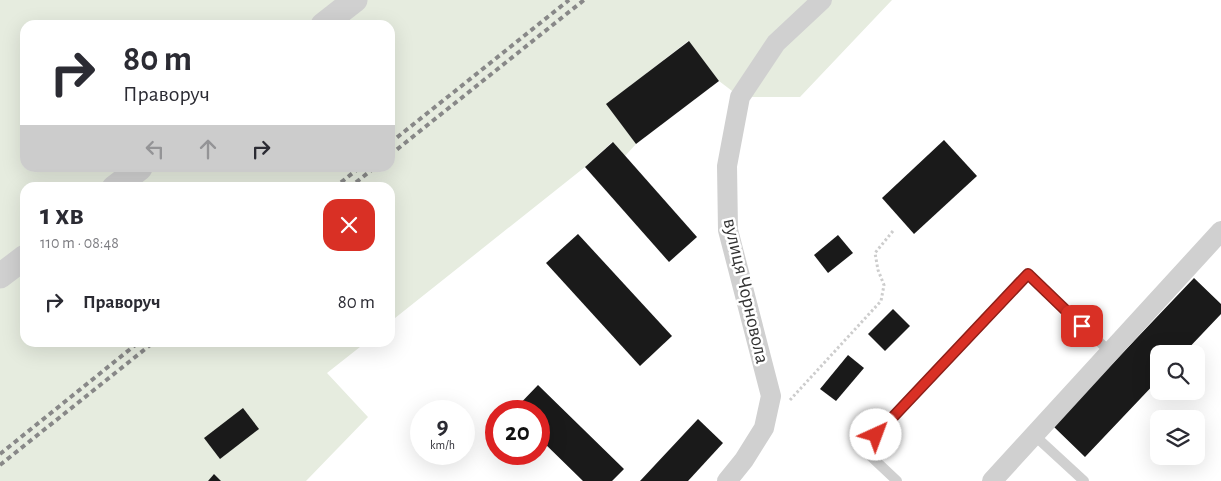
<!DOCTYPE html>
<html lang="uk">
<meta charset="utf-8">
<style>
body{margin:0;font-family:"Alegreya Sans",sans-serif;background:#f2f2f3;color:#2b2b33;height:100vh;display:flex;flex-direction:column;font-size:19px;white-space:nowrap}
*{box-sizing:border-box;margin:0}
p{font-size:16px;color:#7c7c81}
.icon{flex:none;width:28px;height:28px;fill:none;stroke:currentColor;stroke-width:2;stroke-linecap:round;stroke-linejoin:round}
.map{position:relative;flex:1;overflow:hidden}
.details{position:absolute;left:20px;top:182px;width:375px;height:165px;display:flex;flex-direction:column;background:#fff;border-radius:15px;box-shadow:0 5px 20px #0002}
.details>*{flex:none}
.top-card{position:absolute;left:20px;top:20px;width:375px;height:152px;border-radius:15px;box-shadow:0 5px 20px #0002;background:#fff;color:#2b2b33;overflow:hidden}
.controls{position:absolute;left:1150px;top:345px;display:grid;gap:10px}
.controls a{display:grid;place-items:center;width:55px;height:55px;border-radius:10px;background:#fff;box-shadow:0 5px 20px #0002;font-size:25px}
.speed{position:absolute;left:410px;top:400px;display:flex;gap:10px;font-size:25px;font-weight:700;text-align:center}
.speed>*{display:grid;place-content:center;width:65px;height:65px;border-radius:50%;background:#fff;box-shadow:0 5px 20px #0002;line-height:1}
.speed small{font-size:12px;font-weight:400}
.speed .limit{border:8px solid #d22;background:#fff;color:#111}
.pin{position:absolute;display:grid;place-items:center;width:42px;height:42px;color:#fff;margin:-21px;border-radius:10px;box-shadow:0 2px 8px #0006}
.me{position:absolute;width:55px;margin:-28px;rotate:43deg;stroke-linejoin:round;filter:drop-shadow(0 0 4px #0008)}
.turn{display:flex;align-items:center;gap:18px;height:105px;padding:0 20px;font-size:22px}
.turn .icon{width:65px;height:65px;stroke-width:2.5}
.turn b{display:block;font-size:35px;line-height:42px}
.lanes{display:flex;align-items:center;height:48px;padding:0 20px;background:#0003;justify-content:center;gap:25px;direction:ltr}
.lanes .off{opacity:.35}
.round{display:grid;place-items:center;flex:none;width:52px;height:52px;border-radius:15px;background:#f2f2f3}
.head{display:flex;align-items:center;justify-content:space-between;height:85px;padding:0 20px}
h1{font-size:30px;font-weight:700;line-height:38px}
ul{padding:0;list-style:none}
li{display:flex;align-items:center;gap:15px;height:70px;padding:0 20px}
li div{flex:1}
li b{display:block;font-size:19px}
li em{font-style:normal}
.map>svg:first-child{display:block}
</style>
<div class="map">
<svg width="1221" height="481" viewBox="0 0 1221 481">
<rect width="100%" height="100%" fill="#fff"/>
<!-- green -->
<path fill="#e6ecdf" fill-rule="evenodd" d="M 0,0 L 892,0 L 800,97 L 740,97 L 719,81 L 688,41 L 607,104 L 636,144 L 625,156 L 612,142 L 585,167 L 390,322 L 390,188 L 25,188 L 25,342 L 365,343 L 327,373 L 368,417 L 306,481 L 221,481 L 214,474 L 208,481 L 0,481 ZM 25,25 L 390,25 L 390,168 L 25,168 Z"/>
<!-- building -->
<g fill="#1a1a1a">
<polygon points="689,41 719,81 636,144 606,104"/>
<polygon points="944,140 977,176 914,234 882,198"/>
<polygon points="613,142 697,237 669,262 585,167"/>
<polygon points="578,234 672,336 640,366 546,263"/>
<polygon points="838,235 853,253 828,273 814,255"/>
<polygon points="1194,278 1221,304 1221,314 1183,354 1159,354 1159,379 1085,457 1053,426"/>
<polygon points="893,309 910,326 885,351 868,334"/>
<polygon points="848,355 864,368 836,401 820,389"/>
<polygon points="538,385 624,469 612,481 583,481 539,438 539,411 513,411"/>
<polygon points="243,408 259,429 220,459 204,438"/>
<polygon points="698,419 723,443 688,481 640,481"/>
<polygon points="214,474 221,481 208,481"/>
</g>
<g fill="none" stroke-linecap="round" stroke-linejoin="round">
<!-- path -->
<polyline stroke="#cdcdcd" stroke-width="3" stroke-dasharray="2.5 2.5" stroke-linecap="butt" points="790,400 881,301 884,285 878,270 875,253 893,231"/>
<!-- service -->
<g stroke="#d0d0d0" stroke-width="10">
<polyline points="1034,435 1084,481"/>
<polyline points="897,481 863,449 1028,274 1110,352"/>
</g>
<!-- minor -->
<g stroke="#d0d0d0" stroke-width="20">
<polyline points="727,481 744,460 764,428 771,396 728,230 727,166 740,97 776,43 822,0"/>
<polyline points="992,481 1221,231"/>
</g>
<!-- tertiary -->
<g stroke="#d0d0d0" stroke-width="25">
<polyline points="323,25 355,0"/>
<polyline points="114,188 140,168"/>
<polyline points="0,276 25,257"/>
</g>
<!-- rail -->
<g stroke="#888" stroke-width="4" stroke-dasharray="5 4" stroke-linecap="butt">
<polyline points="390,143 569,0"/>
<polyline points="390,155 584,0"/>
<polyline points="334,188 359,168"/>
<polyline points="349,188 374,168"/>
<polyline points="0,454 139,342"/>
<polyline points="0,465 154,342"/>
</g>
</g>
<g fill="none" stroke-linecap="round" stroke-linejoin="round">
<defs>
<polyline id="route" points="876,435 1028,274 1082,326"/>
</defs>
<!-- route casing -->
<use href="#route" stroke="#8d1f18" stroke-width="12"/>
<!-- route -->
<use href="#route" stroke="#d93025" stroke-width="9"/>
</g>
<g text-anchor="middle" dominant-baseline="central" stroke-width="5" stroke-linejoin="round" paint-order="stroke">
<!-- street labels -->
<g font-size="20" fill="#333" stroke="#fff">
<text transform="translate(746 291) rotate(77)">вулиця Чорновола</text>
</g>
</g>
</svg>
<div class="controls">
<a><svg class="icon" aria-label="search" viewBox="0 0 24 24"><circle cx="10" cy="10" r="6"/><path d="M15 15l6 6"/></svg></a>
<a><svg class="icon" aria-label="layers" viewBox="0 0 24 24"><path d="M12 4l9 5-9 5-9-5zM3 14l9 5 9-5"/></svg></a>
</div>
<div class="speed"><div>9<small>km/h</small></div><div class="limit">20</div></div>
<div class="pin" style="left:1082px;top:326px;background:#d93025"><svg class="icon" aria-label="arrive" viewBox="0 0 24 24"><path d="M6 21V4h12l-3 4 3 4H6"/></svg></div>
<svg class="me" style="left:876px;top:435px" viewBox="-20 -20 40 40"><circle r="19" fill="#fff"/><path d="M0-13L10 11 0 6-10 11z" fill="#d93025"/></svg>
<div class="top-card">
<div class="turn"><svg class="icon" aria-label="right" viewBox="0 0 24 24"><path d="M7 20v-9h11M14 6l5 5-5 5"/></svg><div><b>80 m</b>Праворуч</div></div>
<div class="lanes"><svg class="icon off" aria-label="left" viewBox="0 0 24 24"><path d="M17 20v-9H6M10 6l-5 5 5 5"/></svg><svg class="icon off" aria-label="ahead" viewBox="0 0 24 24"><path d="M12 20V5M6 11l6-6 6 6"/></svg><svg class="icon" aria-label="right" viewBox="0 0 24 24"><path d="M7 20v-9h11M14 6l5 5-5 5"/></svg></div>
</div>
<section class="details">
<div class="head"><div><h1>1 хв</h1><p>110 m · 08:48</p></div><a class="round" style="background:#d93025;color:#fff"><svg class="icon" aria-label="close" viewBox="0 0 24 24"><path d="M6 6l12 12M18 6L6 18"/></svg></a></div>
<ul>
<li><svg class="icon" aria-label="right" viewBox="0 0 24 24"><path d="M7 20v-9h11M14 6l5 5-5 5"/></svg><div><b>Праворуч</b></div><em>80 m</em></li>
</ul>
</section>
</div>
